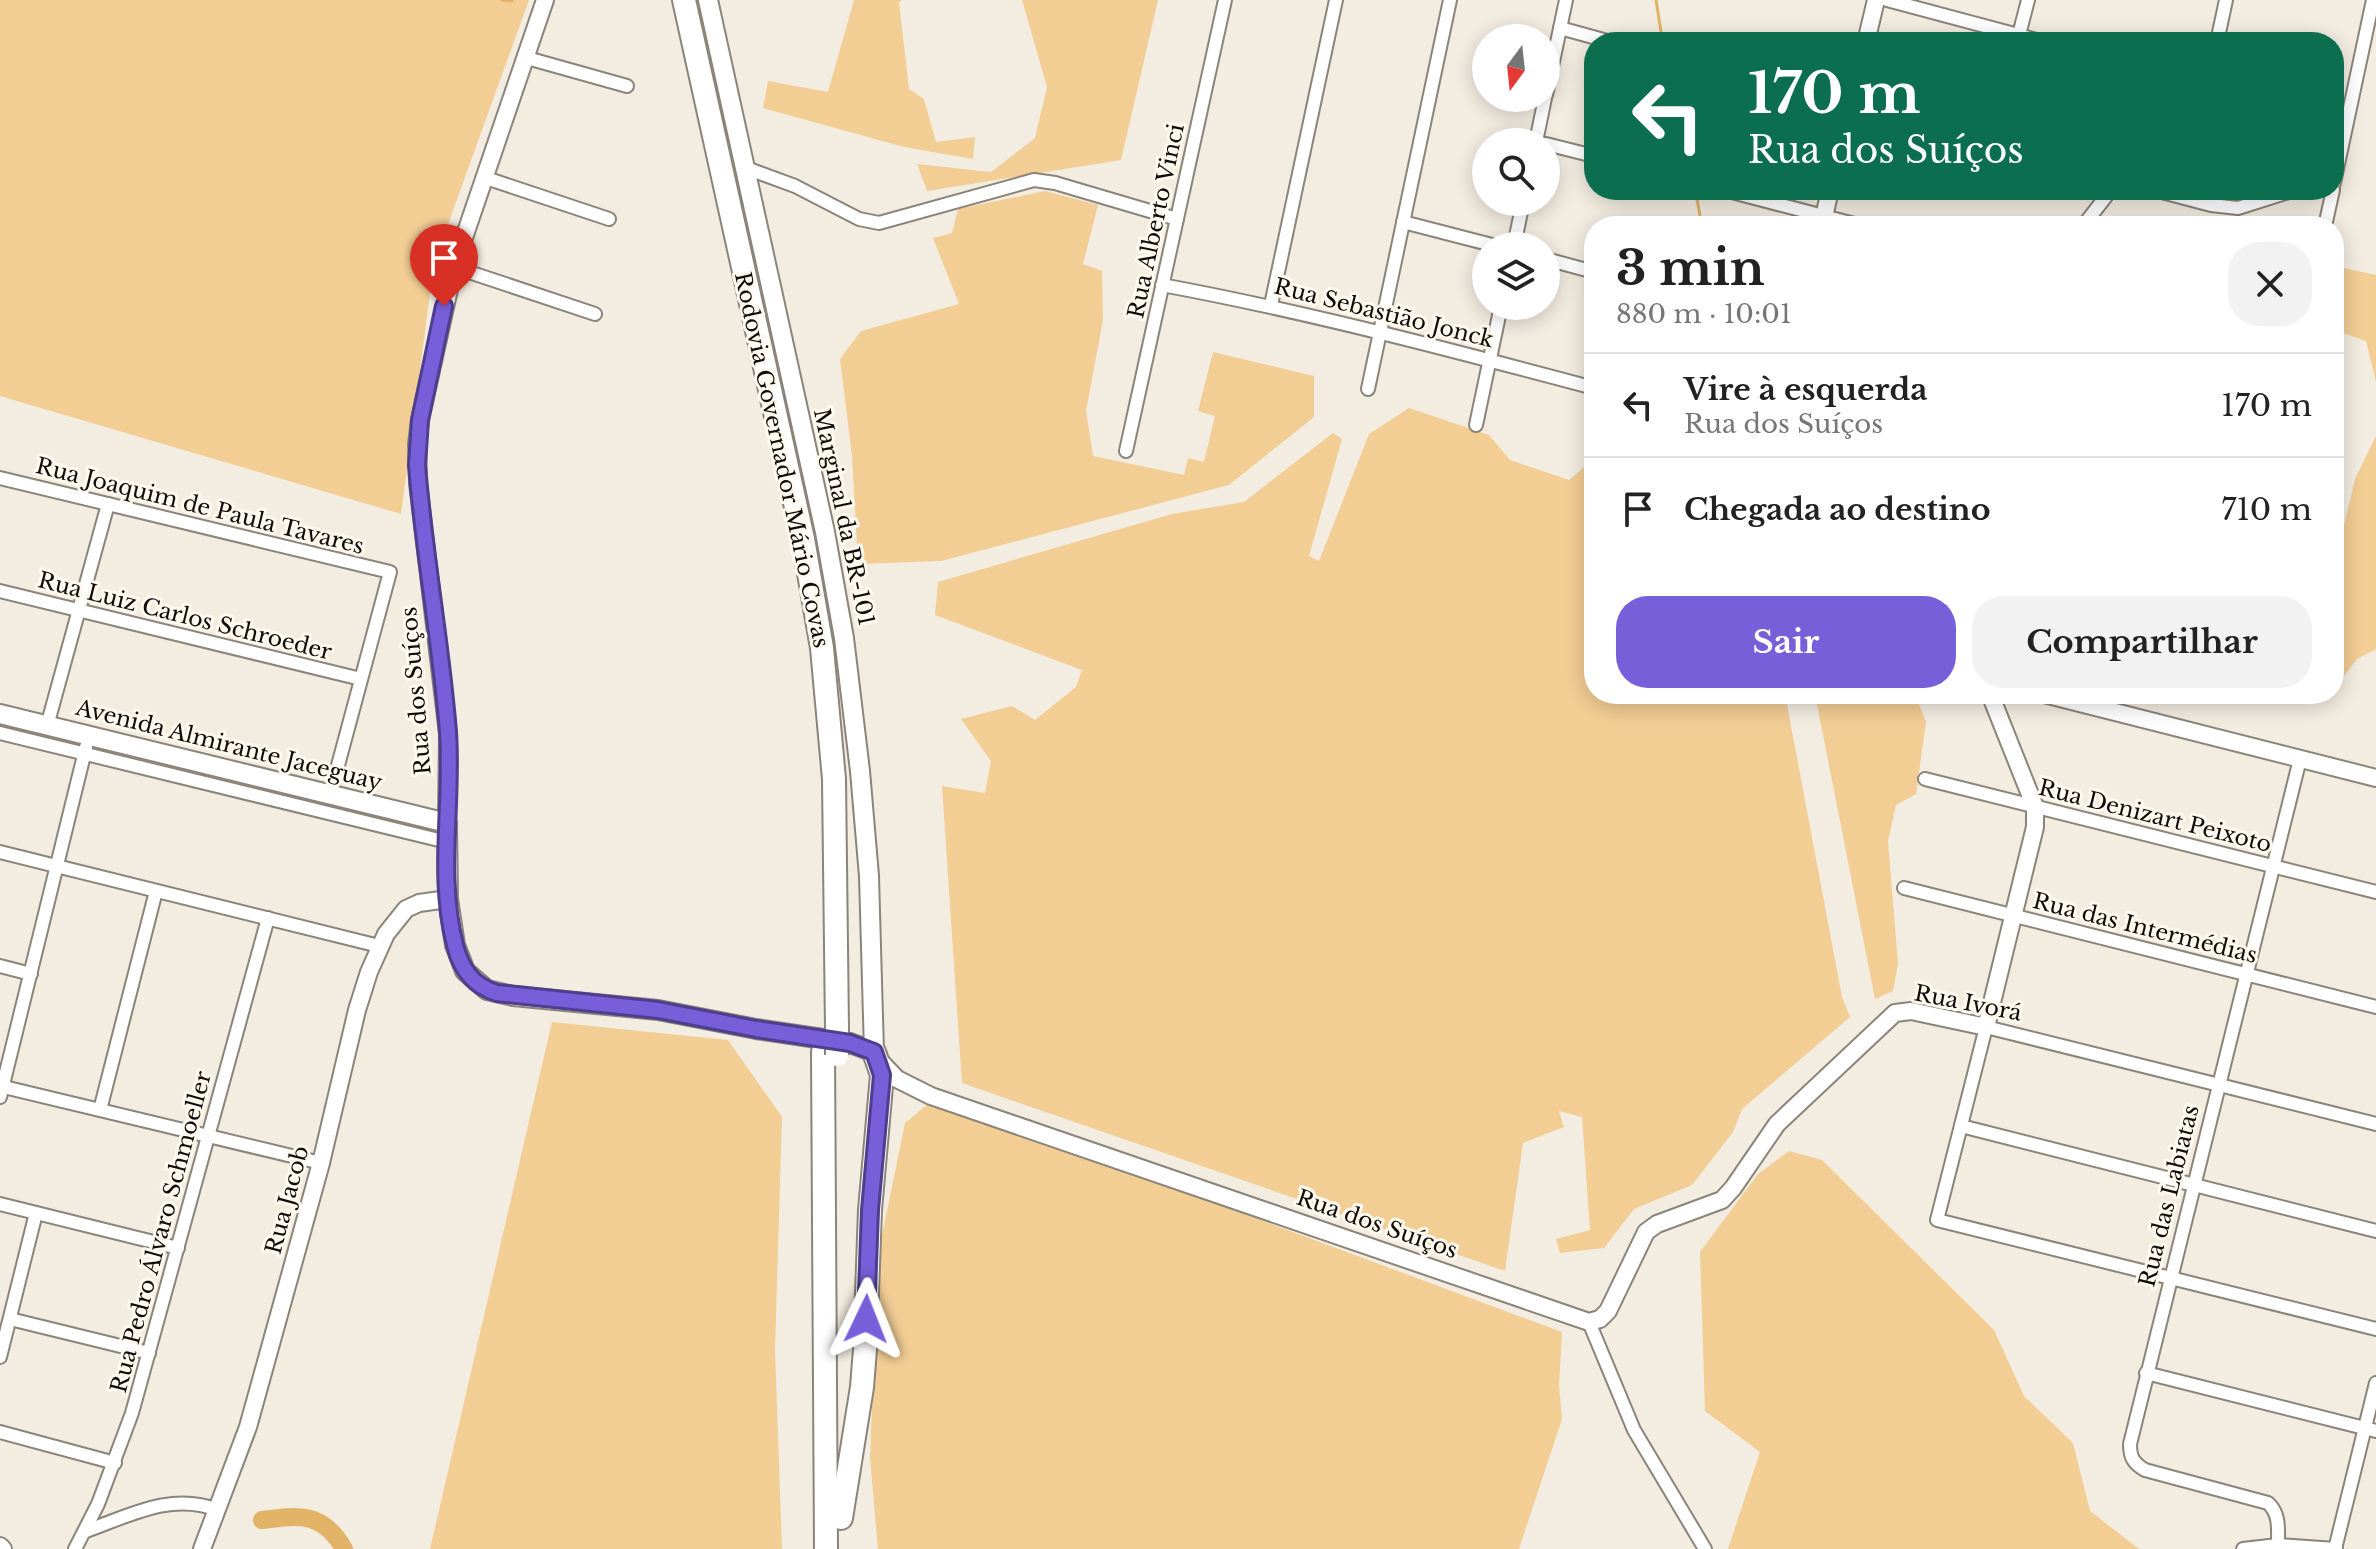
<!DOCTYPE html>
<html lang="pt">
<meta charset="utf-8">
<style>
body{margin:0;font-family:"Libre Baskerville",serif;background:#f2f2f2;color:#222;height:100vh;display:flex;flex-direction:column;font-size:30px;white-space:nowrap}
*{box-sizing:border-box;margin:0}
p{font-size:26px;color:#767676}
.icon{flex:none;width:44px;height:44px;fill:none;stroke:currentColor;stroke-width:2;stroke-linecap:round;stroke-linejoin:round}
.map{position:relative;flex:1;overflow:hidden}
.panel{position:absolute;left:1584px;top:216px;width:760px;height:488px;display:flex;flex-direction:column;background:#fff;border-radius:32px;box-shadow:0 4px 20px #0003}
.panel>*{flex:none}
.hud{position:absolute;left:1584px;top:32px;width:760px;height:168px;border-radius:32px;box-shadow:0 4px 20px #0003;background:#0b6e4f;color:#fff;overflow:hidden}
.needle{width:52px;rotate:195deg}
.fabs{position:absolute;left:1472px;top:24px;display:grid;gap:16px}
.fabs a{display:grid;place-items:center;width:88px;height:88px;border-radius:50%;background:#fff;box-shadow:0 4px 20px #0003;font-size:40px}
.pin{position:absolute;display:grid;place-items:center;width:68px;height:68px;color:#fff;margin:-82px -34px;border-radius:50% 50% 50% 0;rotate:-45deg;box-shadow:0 0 8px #0007}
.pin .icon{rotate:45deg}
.me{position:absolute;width:88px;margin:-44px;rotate:2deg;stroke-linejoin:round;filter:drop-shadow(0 0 6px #0008)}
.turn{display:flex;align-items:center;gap:28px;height:168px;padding:0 32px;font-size:36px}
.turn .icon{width:104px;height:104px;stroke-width:2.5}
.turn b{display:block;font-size:56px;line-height:68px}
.round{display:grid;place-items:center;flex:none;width:84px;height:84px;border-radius:32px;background:#f2f2f2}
.headline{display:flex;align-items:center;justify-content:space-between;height:136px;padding:0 32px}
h1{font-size:48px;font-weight:800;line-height:60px}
.primary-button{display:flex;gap:16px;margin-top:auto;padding:16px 32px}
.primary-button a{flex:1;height:92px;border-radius:32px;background:#775fda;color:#fff;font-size:32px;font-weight:800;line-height:92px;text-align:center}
.primary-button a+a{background:#f2f2f2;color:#222}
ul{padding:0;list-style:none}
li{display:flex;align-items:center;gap:24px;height:104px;padding:0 32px;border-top:2px solid #e0e0e0}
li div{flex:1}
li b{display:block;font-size:30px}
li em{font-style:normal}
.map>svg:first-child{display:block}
</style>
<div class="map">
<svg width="2376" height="1549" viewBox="0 0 2376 1549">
<rect width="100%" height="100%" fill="#f3ece1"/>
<!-- green -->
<g fill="#f2cd94">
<polygon points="0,0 529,0 434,263 401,514 0,396"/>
<polygon points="854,0 902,0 899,2 909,89 924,99 936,142 975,137 973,159 904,147 763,108 768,81 828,92"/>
<polygon points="1022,0 1158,0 1121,160 927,191 917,164 991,172 1035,138 1047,87"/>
<polygon points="1045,191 1098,205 1083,264 1102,271 1103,320 1086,411 1093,456 1184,475 1188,458 1204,462 1215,416 1198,411 1213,352 1314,376 1314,417 1229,485 941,561 858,564 852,456 840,359 861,331 959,304 933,238 952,233 958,209"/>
<polygon points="2334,266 2376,275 2376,382 2366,341 2334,330"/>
<polygon points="1409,408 1489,435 1510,460 1569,480 1594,459 1594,694 1785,694 1842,997 1850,1017 1742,1109 1733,1132 1692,1185 1634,1209 1604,1248 1560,1253 1556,1239 1590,1230 1582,1117 1559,1111 1564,1127 1523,1143 1505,1271 962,1083 942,786 985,793 991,761 961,719 1012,706 1035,720 1076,687 1082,670 935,615 938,582 1172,514 1244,502 1333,433 1342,439 1309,556 1319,561 1369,434"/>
<polygon points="2376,436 2376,649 2357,659 2334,689 2334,654 2342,645 2334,590 2334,567 2355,479"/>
<polygon points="1815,694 1915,694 1926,722 1916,794 1896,805 1888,841 1898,964 1893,991 1875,999"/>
<polygon points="552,1022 728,1040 782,1117 775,1349 782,1549 430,1549"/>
<polygon points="929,1103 1212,1202 1562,1332 1559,1386 1562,1419 1519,1549 878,1549 870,1458 878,1255 905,1123"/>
<polygon points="1789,1151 1822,1160 1994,1330 2024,1396 2073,1443 2090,1511 2139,1549 1728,1549 1760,1452 1705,1411 1700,1252 1758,1174"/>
</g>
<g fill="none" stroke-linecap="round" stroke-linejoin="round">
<!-- stream -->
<g stroke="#e2b367" stroke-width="3">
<polyline points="502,0 512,1"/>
<polyline points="1656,0 1662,38"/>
<polyline points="1696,194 1702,226"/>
</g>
<!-- river -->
<path stroke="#e2b367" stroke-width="18" d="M 262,1520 C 300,1515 323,1512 344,1549"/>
<defs>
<g id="minor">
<polyline points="1887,0 2044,42"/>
<polyline points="1560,28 1611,42"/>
<polyline points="2019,35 2028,0"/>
<polyline points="2217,42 2226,0"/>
<polyline points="527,58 627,86"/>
<polyline points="1546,95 1566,0"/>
<polyline points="1536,142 1545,98"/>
<polyline points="1546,144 1594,156"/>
<polyline points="746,168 795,186 859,219 879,223 1034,180 1055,183 1177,219"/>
<polyline points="486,178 609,219"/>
<polyline points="2334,183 2373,0"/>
<polyline points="1724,190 1862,226"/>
<polyline points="2154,190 2211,205 2238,208 2295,190"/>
<polyline points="1403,222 1496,246"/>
<polyline points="2083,226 2111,190"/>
<polyline points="2325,226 2333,190"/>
<polyline points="1514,246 1523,202"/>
<polyline points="1546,259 1594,272"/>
<polyline points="454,267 595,314"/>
<path d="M 1162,285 C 1308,312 1451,350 1594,388"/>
<polyline points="1271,305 1336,0"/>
<polyline points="1368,389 1450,0"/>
<polyline points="1476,425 1501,306"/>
<polyline points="1126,451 1225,0"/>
<polyline points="0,478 390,572 330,795"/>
<polyline points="0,591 361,679"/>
<polyline points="47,726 108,504"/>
<polyline points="0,733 447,842"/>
<polyline points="1925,779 2376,892"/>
<polyline points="0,852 379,946"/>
<polyline points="1904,888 2376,1007"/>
<polyline points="0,966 31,974"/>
<polyline points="0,1086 321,1163"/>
<polyline points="0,1097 86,747"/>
<polyline points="100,1110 156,891"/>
<polyline points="2376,1124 1986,1027 1937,1220 2376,1329"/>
<polyline points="1961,1126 2376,1231"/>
<polyline points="0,1204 178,1248"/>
<polyline points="10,1319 149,1353"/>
<polyline points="1589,1322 1634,1430 1705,1549"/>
<polyline points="0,1357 36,1213"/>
<polyline points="2146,1373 2376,1431"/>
<polyline points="0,1432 115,1463"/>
<path d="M 86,1531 C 131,1515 171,1492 218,1510"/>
<path d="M 2278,1545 C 2278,1528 2280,1514 2268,1503 L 2145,1470 C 2133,1463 2130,1457 2130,1444 L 2300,759"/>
<polyline points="75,1549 98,1504 132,1413 268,918"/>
<polyline points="2243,1549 2278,1545 2336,1549"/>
<polyline points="2335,1549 2376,1383"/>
</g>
<g id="tertiary">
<polyline points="1866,42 1876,0"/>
<polyline points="1822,226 1830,190"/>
<polyline points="2044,694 2376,778"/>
<polyline points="447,823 448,734 418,483 417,444 420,420 454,267 545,0"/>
<polyline points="879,1060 897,1079 931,1096 1589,1322 1600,1319 1608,1311 1646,1232 1657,1224 1722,1200 1733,1188 1777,1124 1895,1013 1911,1011 1986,1027 2035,827 2035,807 1990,694"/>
<polyline points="0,1546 3,1549"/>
<polyline points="202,1549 248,1427 321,1163 357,1010 369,972 386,934 406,909 419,903 448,899"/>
</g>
<polyline id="secondary" points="0,714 447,823 448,899 455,945 465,971 487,990 513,996 658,1010 756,1029 850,1043 874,1052 869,876 860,771 844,638 825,532 708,0"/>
<g id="motorway">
<polyline points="684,0 803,539 822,648 834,779 837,1029"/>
<polyline points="823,1052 826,1549"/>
<polyline points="841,1518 862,1387 865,1349 870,1210 882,1075 874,1052"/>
</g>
</defs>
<!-- minor casing -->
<use href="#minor" stroke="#8b847a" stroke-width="16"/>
<!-- tertiary casing -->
<use href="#tertiary" stroke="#8b847a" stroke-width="20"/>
<!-- secondary casing -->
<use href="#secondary" stroke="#8b847a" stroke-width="22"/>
<!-- motorway casing -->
<use href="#motorway" stroke="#8b847a" stroke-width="26"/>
<!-- minor -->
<use href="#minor" stroke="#fff" stroke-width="12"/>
<!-- tertiary -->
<use href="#tertiary" stroke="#fff" stroke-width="16"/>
<!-- secondary -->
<use href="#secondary" stroke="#fff" stroke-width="18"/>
<!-- motorway -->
<use href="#motorway" stroke="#fff" stroke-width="22"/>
<defs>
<polyline id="motorway-bridge" points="837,1029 837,1055"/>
</defs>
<!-- motorway-bridge casing -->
<use href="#motorway-bridge" stroke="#8b847a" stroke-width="26" stroke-linecap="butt"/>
<!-- motorway-bridge -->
<use href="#motorway-bridge" stroke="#fff" stroke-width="22"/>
</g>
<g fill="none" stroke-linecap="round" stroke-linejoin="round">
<defs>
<path id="route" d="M 444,306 L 420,420 L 417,465 C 424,555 441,643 448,732 C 453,803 437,875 455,945 C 461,969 473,986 497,993 L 658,1010 L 756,1029 L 850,1043 L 874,1052 L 882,1075 L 870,1210 L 866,1319"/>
</defs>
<!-- route casing -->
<use href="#route" stroke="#4d3e8e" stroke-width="20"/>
<!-- route -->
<use href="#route" stroke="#775fda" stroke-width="14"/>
</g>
<g text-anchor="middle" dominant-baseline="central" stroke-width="6" stroke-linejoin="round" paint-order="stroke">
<!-- street labels -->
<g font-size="22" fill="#0f0d09" stroke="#fff9f0">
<text transform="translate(1156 221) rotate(-78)">Rua Alberto Vinci</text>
<text transform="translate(1384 313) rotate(14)">Rua Sebastião Jonck</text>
<text transform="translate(782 460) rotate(78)">Rodovia Governador Mário Covas</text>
<text transform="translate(200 506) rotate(14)">Rua Joaquim de Paula Tavares</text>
<text transform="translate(844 517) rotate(78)">Marginal da BR-101</text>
<text transform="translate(185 616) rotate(14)">Rua Luiz Carlos Schroeder</text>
<text transform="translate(416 691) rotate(-95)">Rua dos Suíços</text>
<text transform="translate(229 745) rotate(14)">Avenida Almirante Jaceguay</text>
<text transform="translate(2155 816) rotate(14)">Rua Denizart Peixoto</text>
<text transform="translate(2145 928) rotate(14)">Rua das Intermédias</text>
<text transform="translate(1968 1003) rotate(11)">Rua Ivorá</text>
<text transform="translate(2169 1196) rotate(-76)">Rua das Labiatas</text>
<text transform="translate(287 1200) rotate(-75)">Rua Jacob</text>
<text transform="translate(1377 1224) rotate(19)">Rua dos Suíços</text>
<text transform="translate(161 1232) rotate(-75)">Rua Pedro Álvaro Schmoeller</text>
</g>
</g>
</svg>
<div class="fabs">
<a><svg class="needle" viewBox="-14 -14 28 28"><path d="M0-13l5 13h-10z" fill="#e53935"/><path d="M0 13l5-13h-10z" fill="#767676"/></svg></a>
<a><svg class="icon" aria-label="search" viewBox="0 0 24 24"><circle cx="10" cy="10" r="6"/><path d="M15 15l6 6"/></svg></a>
<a><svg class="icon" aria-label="layers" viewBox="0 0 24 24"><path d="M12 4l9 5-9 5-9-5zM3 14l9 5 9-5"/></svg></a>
</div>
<div class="pin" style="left:444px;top:306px;background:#d93025"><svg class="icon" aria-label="arrive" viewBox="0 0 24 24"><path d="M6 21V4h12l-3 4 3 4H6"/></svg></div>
<svg class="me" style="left:866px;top:1319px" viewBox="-20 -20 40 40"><path d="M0-17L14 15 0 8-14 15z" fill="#775fda" stroke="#fff" stroke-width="4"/></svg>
<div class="hud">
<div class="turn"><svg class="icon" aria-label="left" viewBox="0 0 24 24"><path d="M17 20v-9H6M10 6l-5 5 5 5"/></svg><div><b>170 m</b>Rua dos Suíços</div></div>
</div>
<section class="panel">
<div class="headline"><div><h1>3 min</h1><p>880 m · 10:01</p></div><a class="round"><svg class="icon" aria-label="close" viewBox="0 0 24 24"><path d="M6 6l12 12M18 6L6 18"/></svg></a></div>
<ul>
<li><svg class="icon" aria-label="left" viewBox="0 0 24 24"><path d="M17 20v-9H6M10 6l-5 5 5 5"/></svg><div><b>Vire à esquerda</b><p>Rua dos Suíços</p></div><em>170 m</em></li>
<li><svg class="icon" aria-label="arrive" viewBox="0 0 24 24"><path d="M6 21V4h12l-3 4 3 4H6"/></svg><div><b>Chegada ao destino</b></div><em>710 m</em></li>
</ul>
<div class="primary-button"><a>Sair</a><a>Compartilhar</a></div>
</section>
</div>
